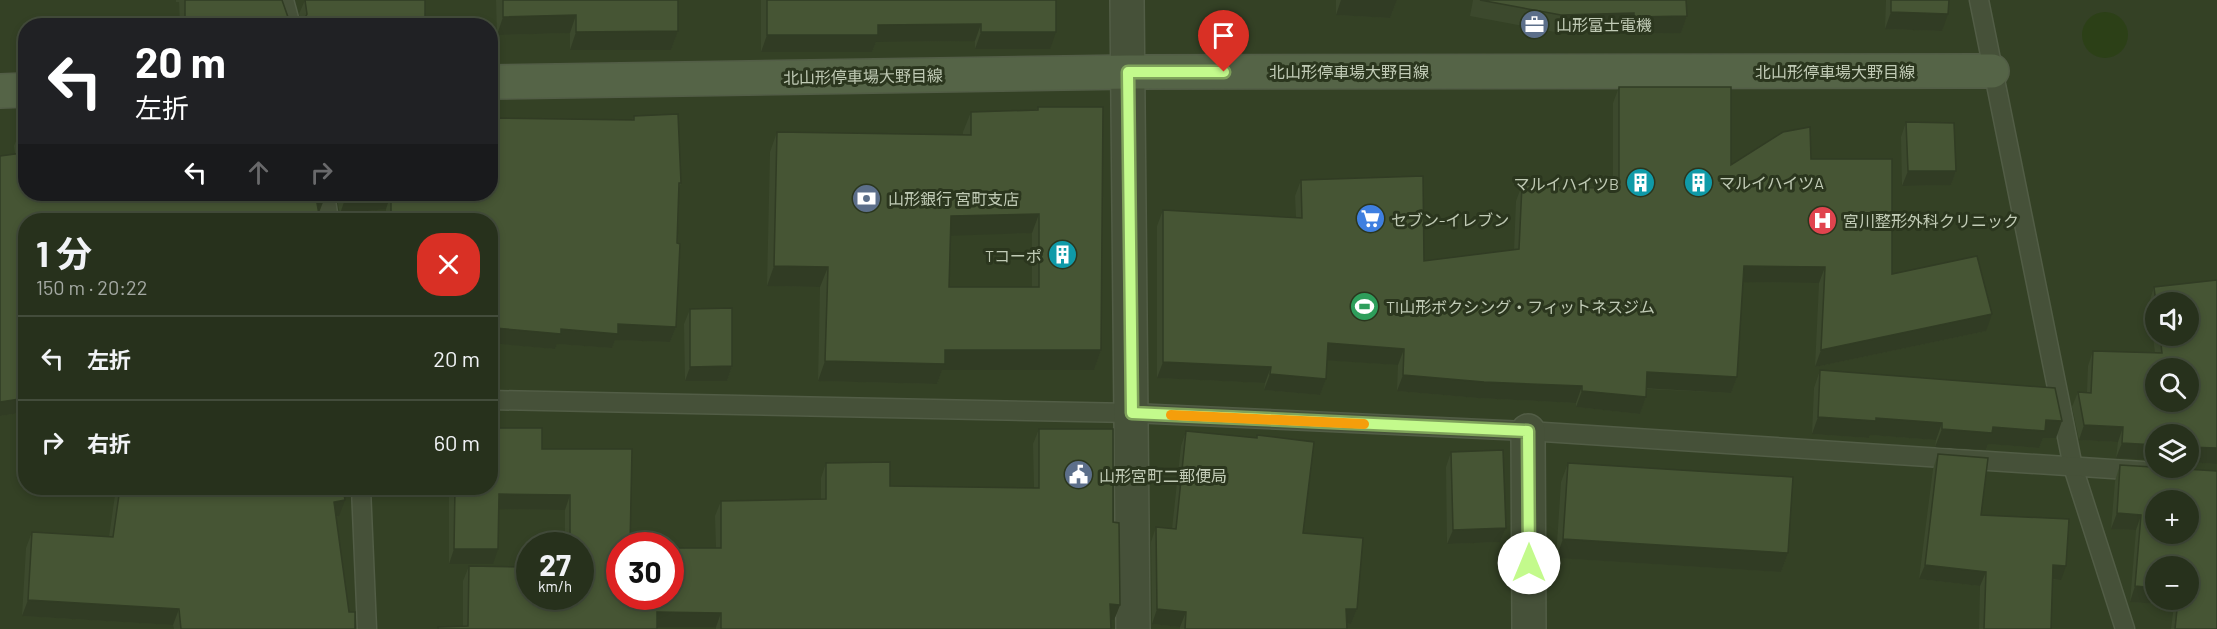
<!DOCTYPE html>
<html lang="ja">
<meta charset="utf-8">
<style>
body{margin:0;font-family:Barlow,"Noto Sans JP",sans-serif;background:#333d29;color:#f1f3f6;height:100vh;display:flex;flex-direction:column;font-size:22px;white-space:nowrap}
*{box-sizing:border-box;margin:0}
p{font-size:20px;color:#a4a9a3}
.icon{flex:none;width:33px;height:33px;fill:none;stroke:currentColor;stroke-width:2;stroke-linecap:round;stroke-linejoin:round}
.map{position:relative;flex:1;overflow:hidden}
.side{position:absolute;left:18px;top:213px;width:480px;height:282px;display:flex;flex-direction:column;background:#27311c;border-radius:24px;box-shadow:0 3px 9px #0003,0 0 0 2px #434c3b}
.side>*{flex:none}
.guide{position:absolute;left:18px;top:18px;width:480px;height:183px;border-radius:24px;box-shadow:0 3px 9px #0003,0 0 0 2px #434c3b;background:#202124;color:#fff;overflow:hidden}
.tools{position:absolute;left:2145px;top:292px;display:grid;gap:12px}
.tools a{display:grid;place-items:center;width:54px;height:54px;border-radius:50%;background:#27311c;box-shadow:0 3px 9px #0003,0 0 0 2px #434c3b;font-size:30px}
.speed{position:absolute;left:516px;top:532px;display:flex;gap:12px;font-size:30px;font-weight:700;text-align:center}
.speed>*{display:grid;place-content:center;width:78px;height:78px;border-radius:50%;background:#27311c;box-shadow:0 3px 9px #0003,0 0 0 2px #434c3b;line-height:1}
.speed small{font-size:15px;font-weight:400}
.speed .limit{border:9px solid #d22;background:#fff;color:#111}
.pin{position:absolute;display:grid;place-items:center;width:51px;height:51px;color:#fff;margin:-62px -26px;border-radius:50% 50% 50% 0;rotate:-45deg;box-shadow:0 0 6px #0007}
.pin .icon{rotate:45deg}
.me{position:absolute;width:66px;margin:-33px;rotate:0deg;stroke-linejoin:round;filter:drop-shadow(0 0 4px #0008)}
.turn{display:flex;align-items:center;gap:21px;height:126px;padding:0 18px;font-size:27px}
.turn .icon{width:78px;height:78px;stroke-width:2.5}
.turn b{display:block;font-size:42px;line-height:51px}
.lanes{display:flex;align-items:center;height:57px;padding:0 18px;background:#0003;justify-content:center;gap:30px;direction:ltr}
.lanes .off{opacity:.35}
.round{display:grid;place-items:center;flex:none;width:63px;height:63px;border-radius:24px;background:#333d29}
.headline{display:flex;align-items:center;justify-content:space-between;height:102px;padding:0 18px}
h1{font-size:36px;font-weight:700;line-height:45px}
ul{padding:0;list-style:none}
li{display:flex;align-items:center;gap:18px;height:84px;padding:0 18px;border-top:2px solid #434c3b}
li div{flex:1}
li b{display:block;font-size:22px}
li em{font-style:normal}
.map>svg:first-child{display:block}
</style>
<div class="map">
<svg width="2217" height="629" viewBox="0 0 2217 629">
<rect width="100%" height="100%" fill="#344125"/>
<!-- water -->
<circle fill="#2c4017" cx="2105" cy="35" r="23"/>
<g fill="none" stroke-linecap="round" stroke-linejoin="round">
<defs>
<g id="service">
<polyline points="284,0 291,26"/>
<polyline points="1979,0 2073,467 2125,629"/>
<polyline points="325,194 329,220"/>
<polyline points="490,400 1132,413 1528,431 2143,471"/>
<polyline points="361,488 367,629"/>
</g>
<g id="minor">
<polyline points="1127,0 1133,629"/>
<polyline points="1528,431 1529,629"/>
</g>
<g id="secondary">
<polyline points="490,82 1129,72 1992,71"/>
<polyline points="0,91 26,90"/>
</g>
</defs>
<!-- service casing -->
<use href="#service" stroke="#525d46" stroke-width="21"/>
<!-- minor casing -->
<use href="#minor" stroke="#525d46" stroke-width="36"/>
<!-- secondary casing -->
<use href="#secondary" stroke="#525d46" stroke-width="36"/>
<!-- service -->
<use href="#service" stroke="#465139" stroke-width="18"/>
<!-- minor -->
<use href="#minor" stroke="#465139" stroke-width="33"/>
<!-- secondary -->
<use href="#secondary" stroke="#556447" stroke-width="33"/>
</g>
<!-- wall -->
<g fill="#3c492d" fill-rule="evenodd">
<polygon points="176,0 282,0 289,20 299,22 301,21 299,14 305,0 425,26 180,26 179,2 176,2"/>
<polygon points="496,0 678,0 678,31 671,50 570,50 570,33 497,35"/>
<polygon points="761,0 1056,0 1050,49 975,49 975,41 876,42 872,52 761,52"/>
<polygon points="1336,0 1397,0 1390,18 1336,15"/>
<polygon points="1473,0 1686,0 1687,16 1681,33 1628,34 1628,29 1555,32 1470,16"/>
<polygon points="1886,0 1949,0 1942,31 1885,29"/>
<polygon points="1619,87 1731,165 1811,159 1892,274 1986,331 1815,367 1819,283 1743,282 1737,377 1731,393 1647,389 1646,397 1640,414 1576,407 1576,403 1478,398 1397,391 1398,365 1327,360 1326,379 1320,395 1264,390 1265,383 1157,378 1157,226 1163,210 1296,217 1295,196 1301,180 1424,261 1514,250 1516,201 1522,185 1613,189 1613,103"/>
<path d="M 1038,107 L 1101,350 L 1094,370 L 942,370 L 937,384 L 818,381 L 820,287 L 767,286 L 770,152 L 777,132 L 963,135 L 963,132 L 971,112 L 1036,110 ZM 1032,233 L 1032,287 L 949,287 L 950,235 Z"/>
<polygon points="634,116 681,183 679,188 676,327 670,342 615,340 612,348 557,344 555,349 494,343 494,374 490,383 490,220 386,220 386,209 340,214 336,194 490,194 632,120"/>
<polygon points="1906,122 1956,171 1951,185 1902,186 1901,137"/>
<polygon points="20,131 323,202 319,213 26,220 26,412 0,416 0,156 15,154 14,146"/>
<path d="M 2217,280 L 2217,464 L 2188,462 L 2156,435 L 2156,460 L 2116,458 L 2118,442 L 2079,440 L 2072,407 L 2078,392 L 2087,392 L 2088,366 L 2093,351 L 2155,353 L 2149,303 L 2154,287 ZM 2156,303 L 2188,303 L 2188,336 L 2156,336 Z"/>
<polygon points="690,309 732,366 727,381 685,381 684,324"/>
<polygon points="1820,370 2056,438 2043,438 2039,448 1988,444 1986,450 1935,447 1936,440 1870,435 1869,438 1812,434 1814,388"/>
<polygon points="492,428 542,449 632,449 620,597 716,548 715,516 721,501 821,500 821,478 826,463 890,486 1034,488 1033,444 1039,429 1113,522 1120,605 1114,620 1110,619 1111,629 716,629 716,627 657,627 657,629 437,629 438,627 463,626 463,581 469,566 580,597 580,546 565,546 565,510 499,509 493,564 449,564 449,488 490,488"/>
<polygon points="1186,431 1256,438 1257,435 1303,533 1357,609 1351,624 1347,624 1347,629 1180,629 1180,627 1152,624 1151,542 1156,527 1172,529 1181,446"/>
<polygon points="1451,452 1506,528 1500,542 1447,544 1446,467"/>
<polygon points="1938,454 1981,515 2061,580 2053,580 2051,629 1979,629 1980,586 1919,579 1933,469"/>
<polygon points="1568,463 1788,553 1781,572 1556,558 1561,482"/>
<path d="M 2120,465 L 2217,471 L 2217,629 L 2171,629 L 2174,605 L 2130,602 L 2136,530 L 2111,529 L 2115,481 ZM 2156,501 L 2188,501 L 2188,534 L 2156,534 ZM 2156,567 L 2188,567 L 2188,600 L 2156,600 Z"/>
<polygon points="116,488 343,488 339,516 336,517 349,612 355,629 174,629 173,625 22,616 26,548 32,532 109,537"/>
</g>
<!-- shaded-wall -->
<g fill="#313c24">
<polygon points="1341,0 1397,0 1390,18 1336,15"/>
<polygon points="1891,12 1948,14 1942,31 1885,29"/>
<polygon points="1634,13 1628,29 1555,32 1561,15"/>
<polygon points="576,15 570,33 497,35 503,17"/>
<polygon points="1687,16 1681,33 1628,34 1634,17"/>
<polygon points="981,24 975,41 876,42 872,52 761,52 767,35 878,25"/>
<polygon points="678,31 671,50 570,50 576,32"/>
<polygon points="981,32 1056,32 1050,49 975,49"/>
<polygon points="1908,171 1956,171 1951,185 1902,186"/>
<polygon points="391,194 386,209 340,214 345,199"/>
<polygon points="323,202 317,217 317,203"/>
<polygon points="1039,214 1032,233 943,236 951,216"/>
<polygon points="774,266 828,267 820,287 767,286"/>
<polygon points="1744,266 1825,267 1819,283 1738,282"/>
<polygon points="1992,314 1986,331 1815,367 1821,350"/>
<polygon points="618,324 676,327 670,342 615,340 612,348 557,344 555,349 490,343 495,328"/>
<polygon points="1328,343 1404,349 1398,365 1322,360"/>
<polygon points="945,350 1101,350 1094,370 942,370 937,384 818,381 825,361"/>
<polygon points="1163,362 1271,367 1265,383 1157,378"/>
<polygon points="732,366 727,381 685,381 690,367"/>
<polygon points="1647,372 1737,377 1731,393 1642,388"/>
<polygon points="1270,374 1326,379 1320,395 1264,390"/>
<polygon points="1403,375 1582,386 1576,403 1478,398 1397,391"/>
<polygon points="1582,391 1646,397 1640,414 1576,407"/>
<polygon points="26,398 26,412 0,416 0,402"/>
<polygon points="1818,417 1876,418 1942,423 1936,440 1870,435 1869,438 1812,434"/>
<polygon points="2046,420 2062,421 2056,438 2043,438 2039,448 1988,444 1986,450 1935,447 1942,429"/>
<polygon points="2084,425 2123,427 2118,442 2079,440"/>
<polygon points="2122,443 2156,445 2156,460 2116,458"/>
<polygon points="2188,447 2217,448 2217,464 2188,462"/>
<polygon points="499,494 570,495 565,510 493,509"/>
<polygon points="345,500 339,516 328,518 334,502"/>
<polygon points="2117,513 2141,515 2136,530 2111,529"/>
<polygon points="1506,528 1500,542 1447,544 1453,530"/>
<polygon points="1563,539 1788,553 1781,572 1556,558"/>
<polygon points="454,549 498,549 493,564 449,564"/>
<polygon points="1925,565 1986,572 1980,586 1919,579"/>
<polygon points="2053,565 2066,566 2061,580 2048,579"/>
<polygon points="2135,586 2156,588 2156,600 2176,600 2174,605 2130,602"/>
<polygon points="28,600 179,609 173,625 22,616"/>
<polygon points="1110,604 1120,605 1114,620 1105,619"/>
<polygon points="1157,609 1186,612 1180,627 1152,624"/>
<polygon points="1346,609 1357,609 1351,624 1341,623"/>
<polygon points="657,612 721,613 716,627 652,627"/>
</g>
<!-- building -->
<g fill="#465534" stroke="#313c24" stroke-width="1.5" fill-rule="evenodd">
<polygon points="185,0 282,0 289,20 299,22 304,20 307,14 305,0 425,0 425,26 185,26"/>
<polygon points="503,0 678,0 678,31 576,32 576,15 503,17"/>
<polygon points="767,0 1056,0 1056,32 981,32 981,24 878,25 878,35 767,35"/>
<polygon points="1480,0 1686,0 1687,16 1634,17 1634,13 1561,15"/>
<polygon points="1891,0 1949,0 1948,14 1891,12"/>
<polygon points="1619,87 1731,87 1731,165 1783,132 1810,127 1811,159 1892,159 1892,274 1977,256 1992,314 1821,350 1825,267 1744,266 1737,377 1647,372 1646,397 1582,391 1582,386 1484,382 1403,375 1404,349 1328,343 1326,379 1270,374 1271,367 1163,362 1163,210 1302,218 1301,180 1423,176 1424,261 1519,249 1522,185 1619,189"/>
<path d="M 1038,107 L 1103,107 L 1101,350 L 945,350 L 945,364 L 825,361 L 828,267 L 774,266 L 777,132 L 971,135 L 971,112 L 1038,110 ZM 1039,214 L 1039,287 L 949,287 L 951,216 Z"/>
<polygon points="678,114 681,183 679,183 677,243 680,244 676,327 618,324 618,334 561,329 561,334 495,328 494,374 490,376 490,220 391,220 391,194 345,199 344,194 490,194 490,118 634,120 634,116"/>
<polygon points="1906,122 1954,123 1956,171 1908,171"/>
<polygon points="26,130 26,194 322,194 323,202 317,203 320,220 26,220 26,398 0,402 0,156 22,153 20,131"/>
<path d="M 2217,280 L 2217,448 L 2188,447 L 2188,435 L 2156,435 L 2156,445 L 2122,443 L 2123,427 L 2084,425 L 2078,392 L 2091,393 L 2093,351 L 2162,353 L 2160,336 L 2188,336 L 2188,303 L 2156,303 L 2154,287 ZM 2156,369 L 2188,369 L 2188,402 L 2156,402 Z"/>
<polygon points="732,308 732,366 690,367 690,309"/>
<polygon points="1820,370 2055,388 2062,421 2046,420 2045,431 1993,427 1992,433 1942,429 1942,423 1876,418 1876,421 1818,417"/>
<polygon points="490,394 493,396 492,428 542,428 542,449 632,449 630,546 620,546 620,597 670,597 670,548 721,548 721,501 826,499 826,463 890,462 890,486 1039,488 1039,429 1113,429 1113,522 1119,523 1120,605 1110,604 1111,629 721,629 721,613 657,612 657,629 438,629 438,627 468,626 469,566 530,567 530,597 580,597 580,546 570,546 570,495 499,494 498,549 454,549 455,488 490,488"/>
<polygon points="1186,431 1257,438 1257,435 1314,442 1303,533 1363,538 1357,609 1346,609 1347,629 1185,629 1186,612 1157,609 1156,527 1176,529"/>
<polygon points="1503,450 1506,528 1453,530 1451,452"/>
<polygon points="1938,454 1988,458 1981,515 2069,519 2066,566 2053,565 2051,629 1984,629 1986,572 1925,565"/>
<polygon points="1568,463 1793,477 1788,553 1563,539"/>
<path d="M 2120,465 L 2217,471 L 2217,629 L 2175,629 L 2178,600 L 2188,600 L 2188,567 L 2156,567 L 2156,588 L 2135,586 L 2141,515 L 2117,513 ZM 2156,501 L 2188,501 L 2188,534 L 2156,534 Z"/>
<polygon points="120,488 343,488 345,500 334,502 349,612 355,612 355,629 181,629 179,609 28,600 32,532 113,537"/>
</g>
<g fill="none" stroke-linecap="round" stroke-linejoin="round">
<defs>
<polyline id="route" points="1224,72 1128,72 1132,413 1528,431 1529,563"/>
</defs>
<!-- route casing -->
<use href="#route" stroke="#7fa25b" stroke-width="15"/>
<!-- route -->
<use href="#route" stroke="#c3fa8c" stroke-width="10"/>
<!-- slow -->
<polyline stroke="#f59e0b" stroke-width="10" points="1171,415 1364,424"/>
</g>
<!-- icons -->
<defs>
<symbol id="office-disc" viewBox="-11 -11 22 22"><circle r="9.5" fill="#5c6f8a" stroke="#2b361e"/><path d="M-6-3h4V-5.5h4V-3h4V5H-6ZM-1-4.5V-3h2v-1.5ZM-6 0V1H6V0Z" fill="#fff"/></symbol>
<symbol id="building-disc" viewBox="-11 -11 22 22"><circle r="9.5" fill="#0f9aa8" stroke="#2b361e"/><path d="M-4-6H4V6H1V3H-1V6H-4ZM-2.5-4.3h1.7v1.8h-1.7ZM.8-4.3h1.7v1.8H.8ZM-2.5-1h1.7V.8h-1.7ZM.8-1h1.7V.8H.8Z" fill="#fff"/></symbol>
<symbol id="bank-disc" viewBox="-11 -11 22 22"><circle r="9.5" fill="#5c6f8a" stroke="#2b361e"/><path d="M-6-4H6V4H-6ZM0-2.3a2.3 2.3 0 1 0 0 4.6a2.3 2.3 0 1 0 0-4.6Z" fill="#fff"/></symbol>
<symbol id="supermarket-disc" viewBox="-11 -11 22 22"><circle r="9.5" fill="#3f7fe0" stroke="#2b361e"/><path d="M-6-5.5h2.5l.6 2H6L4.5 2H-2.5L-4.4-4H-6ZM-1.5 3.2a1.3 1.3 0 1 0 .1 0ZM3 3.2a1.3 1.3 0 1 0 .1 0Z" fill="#fff"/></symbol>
<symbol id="hospital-disc" viewBox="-11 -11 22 22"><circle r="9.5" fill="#e0444e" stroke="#2b361e"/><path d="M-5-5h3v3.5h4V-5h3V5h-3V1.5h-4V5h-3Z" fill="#fff"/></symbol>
<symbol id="stadium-disc" viewBox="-11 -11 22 22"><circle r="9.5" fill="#2e9e5b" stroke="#2b361e"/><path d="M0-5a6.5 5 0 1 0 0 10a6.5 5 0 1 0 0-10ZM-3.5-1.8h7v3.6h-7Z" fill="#fff"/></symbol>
<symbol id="civic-disc" viewBox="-11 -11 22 22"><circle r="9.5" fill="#5c6f8a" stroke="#2b361e"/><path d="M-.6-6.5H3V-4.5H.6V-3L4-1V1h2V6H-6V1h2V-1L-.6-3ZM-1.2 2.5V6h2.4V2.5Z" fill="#fff"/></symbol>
</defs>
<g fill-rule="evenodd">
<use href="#office-disc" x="1518" y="8" width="33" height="33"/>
<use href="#building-disc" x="1682" y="166" width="33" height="33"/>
<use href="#building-disc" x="1624" y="166" width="33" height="33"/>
<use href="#bank-disc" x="850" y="182" width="33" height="33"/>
<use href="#supermarket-disc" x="1354" y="202" width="33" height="33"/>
<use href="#hospital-disc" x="1806" y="204" width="33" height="33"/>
<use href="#building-disc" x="1046" y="238" width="33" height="33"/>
<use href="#stadium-disc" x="1348" y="290" width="33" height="33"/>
<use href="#civic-disc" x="1062" y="458" width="33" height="33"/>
</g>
<g text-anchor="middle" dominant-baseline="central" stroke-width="6" stroke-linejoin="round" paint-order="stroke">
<!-- poi labels -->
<g font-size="16" fill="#c1cbb6" stroke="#2b361e" text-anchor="start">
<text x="1556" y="24">山形富士電機</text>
<text x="1719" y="182">マルイハイツA</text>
<text x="1619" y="183" text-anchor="end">マルイハイツB</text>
<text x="888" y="198">山形銀行 宮町支店</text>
<text x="1391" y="219">セブン-イレブン</text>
<text x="1843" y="220">宮川整形外科クリニック</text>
<text x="1042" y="255" text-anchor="end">Tコーポ</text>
<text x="1386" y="306">TI山形ボクシング・フィットネスジム</text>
<text x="1099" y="475">山形宮町二郵便局</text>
</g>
<!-- street labels -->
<g font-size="16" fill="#c1cbb6" stroke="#2b361e">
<text x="1349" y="71">北山形停車場大野目線</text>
<text x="1835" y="71">北山形停車場大野目線</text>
<text transform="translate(863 76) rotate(-1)">北山形停車場大野目線</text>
</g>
</g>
</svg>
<div class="tools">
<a><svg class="icon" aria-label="sound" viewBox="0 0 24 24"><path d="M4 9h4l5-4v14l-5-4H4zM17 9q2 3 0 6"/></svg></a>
<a><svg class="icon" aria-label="search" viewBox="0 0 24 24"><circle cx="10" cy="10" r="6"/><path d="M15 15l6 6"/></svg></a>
<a><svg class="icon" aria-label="layers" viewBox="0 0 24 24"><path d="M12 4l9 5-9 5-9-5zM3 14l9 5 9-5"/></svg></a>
<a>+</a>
<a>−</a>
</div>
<div class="speed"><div>27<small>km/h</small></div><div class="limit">30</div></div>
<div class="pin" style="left:1224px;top:72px;background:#d93025"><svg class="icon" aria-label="arrive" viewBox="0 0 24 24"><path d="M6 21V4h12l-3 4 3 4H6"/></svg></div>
<svg class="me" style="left:1529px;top:563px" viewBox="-20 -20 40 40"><circle r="19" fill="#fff"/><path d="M0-13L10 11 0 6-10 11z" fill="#c3fa8c"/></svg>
<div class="guide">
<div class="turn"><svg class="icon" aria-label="left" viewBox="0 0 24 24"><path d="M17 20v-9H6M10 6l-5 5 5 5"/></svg><div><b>20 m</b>左折</div></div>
<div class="lanes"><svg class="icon" aria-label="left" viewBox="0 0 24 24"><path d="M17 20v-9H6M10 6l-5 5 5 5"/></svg><svg class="icon off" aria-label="ahead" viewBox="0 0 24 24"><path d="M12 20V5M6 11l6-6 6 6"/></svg><svg class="icon off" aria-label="right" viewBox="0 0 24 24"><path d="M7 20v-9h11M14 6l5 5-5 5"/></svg></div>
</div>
<section class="side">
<div class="headline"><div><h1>1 分</h1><p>150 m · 20:22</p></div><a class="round" style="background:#d93025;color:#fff"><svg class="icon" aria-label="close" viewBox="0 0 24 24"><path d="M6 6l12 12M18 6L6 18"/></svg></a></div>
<ul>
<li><svg class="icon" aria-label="left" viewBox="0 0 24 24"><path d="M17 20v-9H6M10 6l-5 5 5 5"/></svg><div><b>左折</b></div><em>20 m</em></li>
<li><svg class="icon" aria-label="right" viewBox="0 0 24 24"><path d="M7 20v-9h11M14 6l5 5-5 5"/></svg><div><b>右折</b></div><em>60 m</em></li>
</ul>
</section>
</div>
